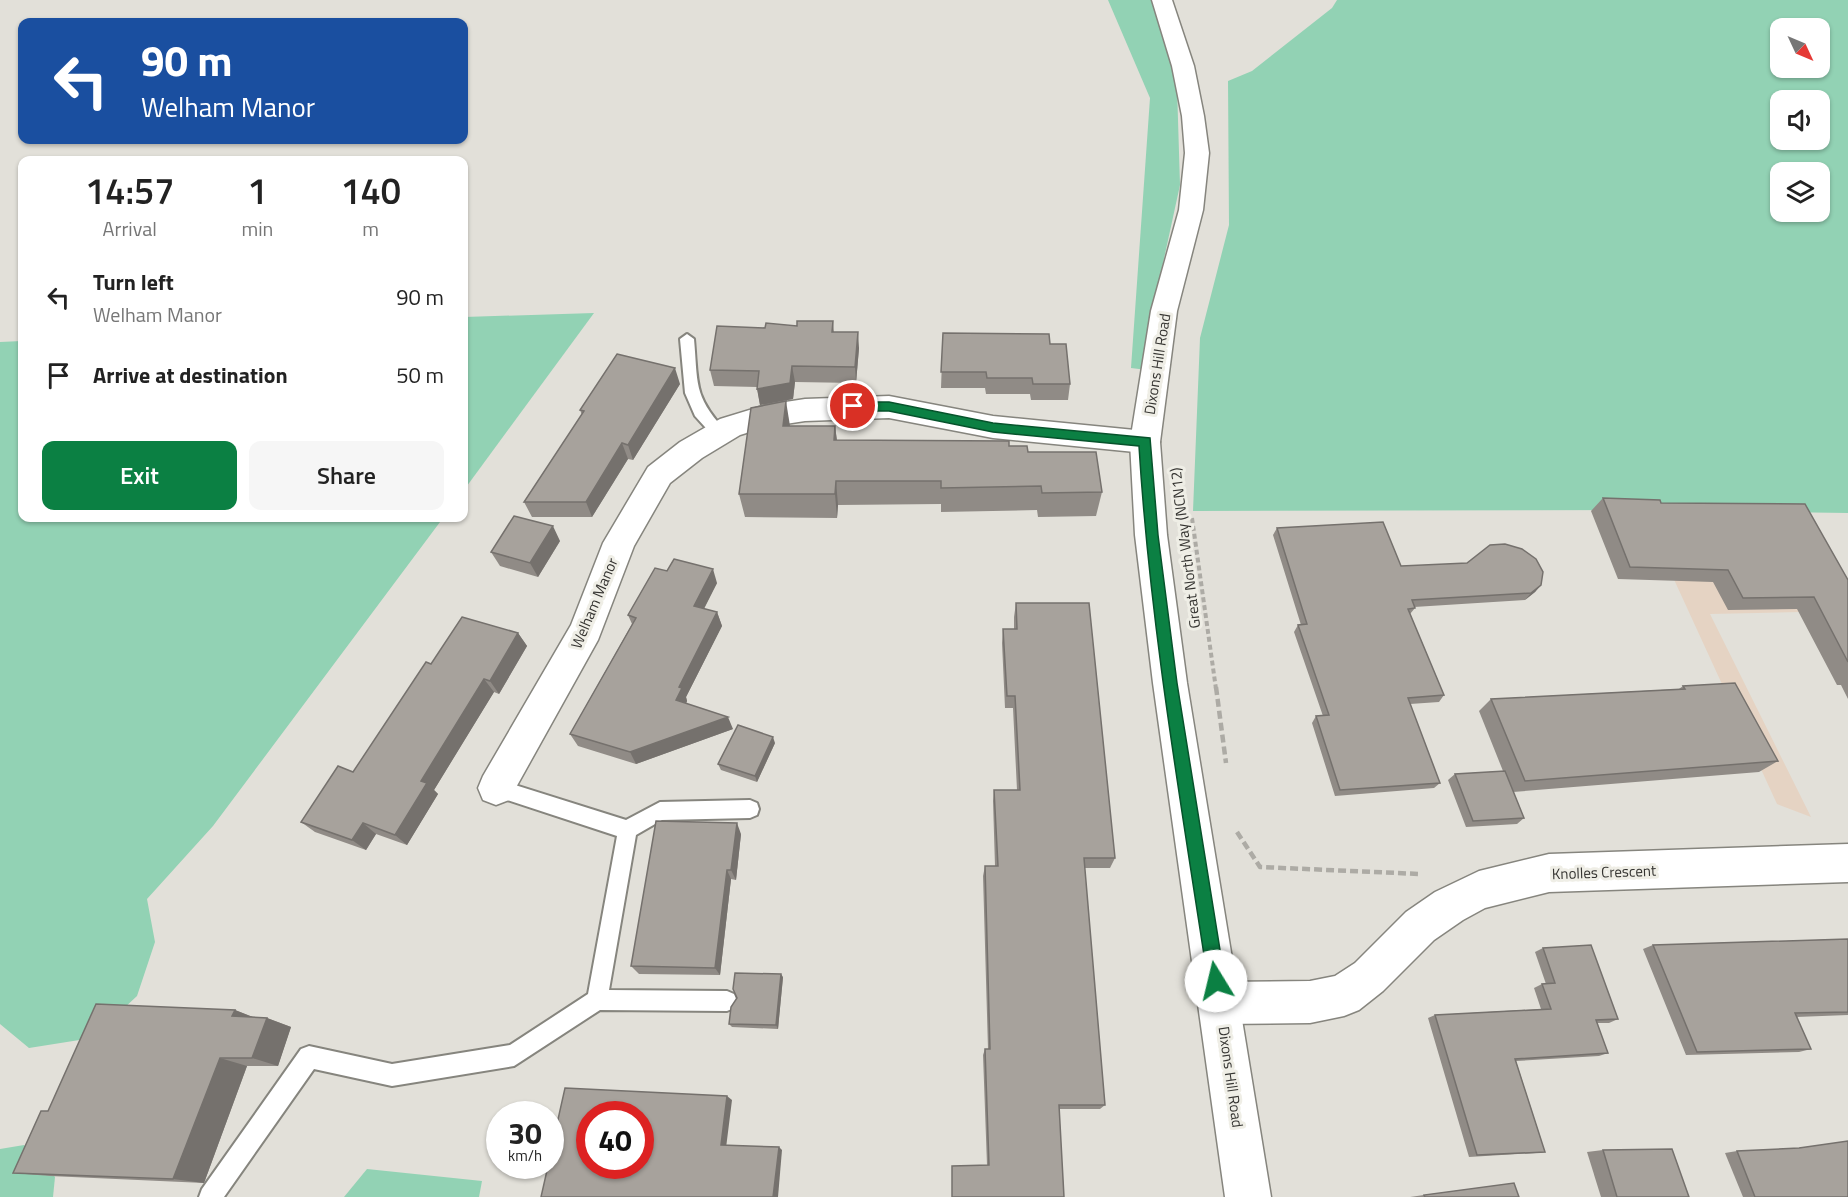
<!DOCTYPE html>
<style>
body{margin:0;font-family:"Titillium Web",sans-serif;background:#f6f6f6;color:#222;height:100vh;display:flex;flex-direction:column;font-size:22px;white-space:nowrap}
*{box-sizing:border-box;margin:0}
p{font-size:20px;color:#767676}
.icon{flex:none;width:33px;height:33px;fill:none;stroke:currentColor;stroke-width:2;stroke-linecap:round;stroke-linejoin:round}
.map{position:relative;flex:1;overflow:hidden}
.side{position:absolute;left:18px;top:156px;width:450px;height:366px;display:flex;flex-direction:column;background:#fff;border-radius:12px;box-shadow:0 2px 4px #0004}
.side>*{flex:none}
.guide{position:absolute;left:18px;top:18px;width:450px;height:126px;border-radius:12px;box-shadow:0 2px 4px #0004;background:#1a4fa0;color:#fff;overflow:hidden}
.needle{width:39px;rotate:134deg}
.fabs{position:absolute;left:1770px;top:18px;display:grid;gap:12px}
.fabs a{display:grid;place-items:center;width:60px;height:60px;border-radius:12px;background:#fff;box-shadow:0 2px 4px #0004;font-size:30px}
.speed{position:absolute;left:486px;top:1101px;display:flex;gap:12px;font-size:30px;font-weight:700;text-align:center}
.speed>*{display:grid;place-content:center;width:78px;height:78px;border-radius:50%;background:#fff;box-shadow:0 2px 4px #0004;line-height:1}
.speed small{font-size:15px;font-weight:400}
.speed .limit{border:9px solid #d22;background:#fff;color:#111}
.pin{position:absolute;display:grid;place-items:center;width:51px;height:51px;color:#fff;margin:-26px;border:3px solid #fff;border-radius:50%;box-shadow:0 2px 6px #0007}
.me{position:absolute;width:66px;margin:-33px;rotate:351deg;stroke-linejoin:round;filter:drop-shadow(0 0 4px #0008)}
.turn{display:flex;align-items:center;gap:21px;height:126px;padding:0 24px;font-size:27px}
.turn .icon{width:78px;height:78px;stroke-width:2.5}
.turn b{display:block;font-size:42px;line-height:51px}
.eta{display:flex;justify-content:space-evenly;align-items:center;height:102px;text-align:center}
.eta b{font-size:36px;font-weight:600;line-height:42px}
.cta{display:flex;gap:12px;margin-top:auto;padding:12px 24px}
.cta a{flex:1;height:69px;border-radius:12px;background:#0b8043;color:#fff;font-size:24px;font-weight:600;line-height:69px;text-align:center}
.cta a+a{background:#f6f6f6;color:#222}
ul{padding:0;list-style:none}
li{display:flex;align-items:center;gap:18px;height:78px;padding:0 24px}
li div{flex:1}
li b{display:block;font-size:22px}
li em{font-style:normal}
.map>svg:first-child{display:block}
</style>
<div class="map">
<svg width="1848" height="1197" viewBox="0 0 1848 1197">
<rect width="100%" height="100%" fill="#e2e0d9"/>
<!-- industrial -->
<polygon fill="#e5d3c3" points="1660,549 1843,611 1710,614 1811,817 1777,804"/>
<!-- green -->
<g fill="#92d2b4" fill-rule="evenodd">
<polygon points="1108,0 1152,0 1161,15 1177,87 1180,185 1160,277 1147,370 1131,368 1150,98"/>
<path d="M 1337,0 L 1848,0 L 1848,513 L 1648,510 L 1193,511 L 1200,338 L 1229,225 L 1228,81 L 1252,71 L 1332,8 ZM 1780,28 L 1820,28 L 1820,68 L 1780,68 ZM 1780,100 L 1820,100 L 1820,140 L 1780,140 ZM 1780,172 L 1820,172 L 1820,212 L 1780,212 Z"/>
<polygon points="594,313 464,490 464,317"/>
<polygon points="22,341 22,518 443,518 213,826 147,899 155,942 137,996 92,1038 29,1048 0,1024 0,342"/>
<polygon points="24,1145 55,1177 53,1197 0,1197 0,1149"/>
<polygon points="367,1169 482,1181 479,1197 344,1197"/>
</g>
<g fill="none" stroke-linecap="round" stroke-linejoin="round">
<defs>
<g id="service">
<path d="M 687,334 L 694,339 C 698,382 693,395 724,429 L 726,433 L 724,437 L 714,437 L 695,416 L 685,393 L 680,339 Z"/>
<polygon points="496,779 626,820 660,802 750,800 757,803 759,809 757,815 750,818 662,820 636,835 609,990 727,991 734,994 737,1001 734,1008 727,1011 600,1010 514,1066 392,1086 314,1069 224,1197 199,1197 202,1189 301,1049 309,1046 392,1064 510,1045 588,994 617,836 489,794 487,788 489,782"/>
</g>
<g id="minor">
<polygon points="889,396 993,416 1145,431 1156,434 1160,442 1156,450 1145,453 993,438 889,418 805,421 766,427 740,435 702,458 670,483 634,546 598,640 509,800 496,805 483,800 478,788 483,776 571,625 603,543 648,467 680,442 720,419 766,405 805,399"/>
<polygon points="1848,844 1848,882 1549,892 1485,908 1463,920 1434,940 1383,991 1359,1010 1344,1016 1310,1023 1220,1024 1205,1018 1199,1003 1205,988 1220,982 1310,981 1335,976 1355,963 1406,912 1435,892 1479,871 1549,854"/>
</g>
<polygon id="tertiary" points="1152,0 1172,0 1194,66 1204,116 1209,153 1203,210 1177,311 1160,442 1167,535 1187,683 1271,1197 1225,1197 1153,683 1135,535 1130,442 1151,311 1179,210 1185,153 1182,116 1172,66"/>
</defs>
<!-- service casing -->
<use href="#service" stroke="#86857e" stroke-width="4"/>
<!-- minor casing -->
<use href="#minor" stroke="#86857e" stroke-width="3"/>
<!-- tertiary casing -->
<use href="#tertiary" stroke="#86857e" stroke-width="3"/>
<!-- path-far1 -->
<polyline stroke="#adaba5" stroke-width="4" stroke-dasharray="5 3" stroke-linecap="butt" points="1192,518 1216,689"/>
<!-- path -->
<g stroke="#adaba5" stroke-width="4.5" stroke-dasharray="8 4" stroke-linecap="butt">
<polyline points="1216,687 1226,763"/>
<polyline points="1237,832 1260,867 1420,874"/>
</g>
<!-- service -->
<use href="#service" fill="#fff" fill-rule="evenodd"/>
<!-- minor -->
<use href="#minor" fill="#fff" fill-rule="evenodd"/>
<!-- tertiary -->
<use href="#tertiary" fill="#fff" fill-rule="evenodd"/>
</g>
<!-- wall -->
<g fill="#908b86">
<polygon points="833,321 834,332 859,348 856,383 795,382 793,399 760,405 757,387 714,386 710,370 765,328 797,326"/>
<polygon points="943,333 1050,344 1070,384 1068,400 1031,400 1030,394 986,394 985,388 941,388"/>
<polygon points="680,384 633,460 628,459 592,517 532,517 524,502 582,415 580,410"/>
<polygon points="790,426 835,426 837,440 1009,446 1028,452 1102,492 1096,516 1038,517 1037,510 941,512 941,504 838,505 837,518 745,517 739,494"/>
<polygon points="1603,498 1661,503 1848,580 1848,699 1841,685 1837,685 1797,609 1728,610 1713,582 1618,579 1591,511"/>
<polygon points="1277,528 1401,566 1541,585 1535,592 1525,600 1414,607 1415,608 1410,614 1444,695 1439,702 1410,704 1440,783 1434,788 1335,796 1312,723 1316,716 1323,716 1294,632 1298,625 1301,625 1273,535"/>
<polygon points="560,541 538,577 500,566 491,552"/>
<polygon points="667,571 717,583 704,609 717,612 722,626 686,697 687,701 686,703 733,729 636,764 578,746 570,734 632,624 628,615"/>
<polygon points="1016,603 1115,858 1110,868 1084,868 1105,1105 1100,1109 1059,1109 1064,1197 952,1197 952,1166 987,1165 983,1055 985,1049 988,1049 983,876 985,866 995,866 993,801 994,790 1017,790 1013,708 1005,708 1002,643 1003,629 1014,629 1014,617"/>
<polygon points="518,633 527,646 499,694 494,692 434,790 438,794 407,845 376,834 366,850 315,832 301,822 353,772 431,664"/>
<polygon points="1683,686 1778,761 1759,772 1513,792 1524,818 1517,824 1466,827 1448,780 1455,774 1503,771 1479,711 1491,699 1679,689"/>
<polygon points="775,743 757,782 721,770 718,764"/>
<polygon points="741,834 736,880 731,879 720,975 639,974 631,966"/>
<polygon points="1848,939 1848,1015 1796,1017 1811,1049 1799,1052 1686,1055 1643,949 1653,945"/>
<polygon points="1543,948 1618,1019 1609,1023 1597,1023 1608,1053 1599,1056 1516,1061 1545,1152 1536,1153 1469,1157 1428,1018 1435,1015 1541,1009 1534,988 1542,984 1546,984 1535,952"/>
<polygon points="783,977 778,1029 732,1027 729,1024"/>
<polygon points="235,1010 253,1017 267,1018 291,1027 278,1066 247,1066 204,1183 50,1176 13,1173 48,1111"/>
<polygon points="1603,1150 1689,1197 1601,1197 1587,1152"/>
<polygon points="1737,1151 1848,1197 1743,1197 1725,1153"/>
<polygon points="1424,1195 1519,1197 1410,1197"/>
</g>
<!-- shaded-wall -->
<g fill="#75716d">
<polygon points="858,332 859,348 856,383 855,367"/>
<polygon points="792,366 795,382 793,399 760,405 757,389"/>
<polygon points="675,368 680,384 633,460 628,445"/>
<polygon points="786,401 790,426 783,426"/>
<polygon points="835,426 838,450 834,440"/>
<polygon points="622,443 628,459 592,517 586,502"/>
<polygon points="836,481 838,505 837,518 835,494"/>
<polygon points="553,526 560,541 538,577 530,563"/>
<polygon points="713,569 717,583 698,620 694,606"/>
<polygon points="1541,585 1535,592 1525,600 1531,593"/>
<polygon points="717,612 722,626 686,697 687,701 682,713 676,700 679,687"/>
<polygon points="518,633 527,646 499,694 490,681"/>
<polygon points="484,679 494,692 434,790 438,794 407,845 395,835 421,781"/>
<polygon points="728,717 733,729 636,764 630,752"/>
<polygon points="773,737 775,743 757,782 755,776"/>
<polygon points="363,823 376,834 366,850 352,840"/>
<polygon points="737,823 741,834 736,880 731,870"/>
<polygon points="727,870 731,879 720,975 715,968"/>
<polygon points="781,974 783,977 778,1029 776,1025"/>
<polygon points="235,1010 260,1020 232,1016"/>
<polygon points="267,1018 291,1027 278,1066 252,1058"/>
<polygon points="220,1058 247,1066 204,1183 173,1179"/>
<polygon points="727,1096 732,1100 726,1148 721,1145"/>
<polygon points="779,1147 782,1150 778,1197 773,1197"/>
</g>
<!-- building -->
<g fill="#a7a29c" stroke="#75716d" stroke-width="1.5" fill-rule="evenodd">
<polygon points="797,321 833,321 832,332 858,332 855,367 792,366 790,383 757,389 759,371 710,370 717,326 765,328 766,323 797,326"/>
<polygon points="943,333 1049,334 1050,344 1066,344 1070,384 1033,384 1032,378 987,378 986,372 941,372"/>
<polygon points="617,354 675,368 628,445 622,443 586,502 524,502 584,411 580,410"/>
<polygon points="786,401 783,426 835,426 834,440 1009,441 1009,446 1027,446 1028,452 1096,452 1102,492 1042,493 1041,486 941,488 941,481 836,481 835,494 739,494 751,408"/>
<polygon points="1603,498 1660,500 1661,503 1805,504 1848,580 1848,662 1814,597 1743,598 1728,570 1630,567"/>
<polygon points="514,516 553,526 530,563 491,552"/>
<polygon points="1383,522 1401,566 1467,563 1490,545 1505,544 1522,549 1536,559 1543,572 1541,585 1531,593 1412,600 1415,608 1408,609 1444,695 1408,698 1440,783 1340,790 1316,716 1329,715 1298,625 1307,624 1277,528"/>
<polygon points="674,559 713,569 694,606 717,612 679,687 682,688 676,700 728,717 630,752 570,734 636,618 628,615 655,568 667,571"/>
<polygon points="1016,603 1089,603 1115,858 1084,858 1105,1105 1059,1105 1064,1197 952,1197 952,1166 989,1165 985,1049 990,1049 985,866 998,866 994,790 1020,790 1015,696 1007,696 1003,629 1017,629"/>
<polygon points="462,617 518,633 490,681 484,679 421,781 427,783 395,835 363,823 352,840 301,822 338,766 353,772 426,662 431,664"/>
<polygon points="1735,683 1778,761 1525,781 1491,699 1685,689 1683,686"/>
<polygon points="738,725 773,737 755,776 718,764"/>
<polygon points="1505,771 1524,818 1473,821 1455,774"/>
<polygon points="656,821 737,823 731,870 727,870 715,968 631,966"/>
<polygon points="1848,939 1848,1012 1795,1013 1811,1049 1697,1052 1653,945"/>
<polygon points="1591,945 1618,1019 1596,1020 1608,1053 1515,1059 1545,1152 1477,1155 1435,1015 1551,1009 1542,984 1555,983 1543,948"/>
<polygon points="735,973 781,974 776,1025 729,1024 731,1007 737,998 733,989"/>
<polygon points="96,1004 235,1010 232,1016 267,1018 252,1058 220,1058 173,1179 13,1173 41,1111 48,1111"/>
<path d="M 565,1088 L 727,1096 L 721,1145 L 779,1147 L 773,1197 L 541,1197 L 548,1166 L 550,1166 L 550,1155 ZM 590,1114 L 640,1114 L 640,1166 L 590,1166 Z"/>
<polygon points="1848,1141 1848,1197 1755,1197 1737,1151 1799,1148"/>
<polygon points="1672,1149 1689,1197 1617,1197 1603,1150"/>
<polygon points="1514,1183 1519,1197 1425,1197 1424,1195"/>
</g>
<!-- route -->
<path fill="#0b8043" stroke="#07532c" stroke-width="1.5" d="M 853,402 L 889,402 L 993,423 L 1150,438 L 1158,535 L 1177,683 L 1225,981 L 1222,987 L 1216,989 L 1210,987 L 1208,981 C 1181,803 1150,625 1139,446 L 993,432 L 889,411 L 853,411 L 847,406 Z"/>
<g text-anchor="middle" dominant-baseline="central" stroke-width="6" stroke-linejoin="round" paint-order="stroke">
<!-- street labels -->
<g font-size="15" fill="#353431" stroke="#efeee6">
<text transform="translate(1157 364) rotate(-81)">Dixons Hill Road</text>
<text transform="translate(1185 548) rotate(-97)">Great North Way (NCN12)</text>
<text transform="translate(594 603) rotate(-67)">Welham Manor</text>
<text transform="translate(1604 872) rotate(-2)">Knolles Crescent</text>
<text transform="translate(1231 1077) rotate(82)">Dixons Hill Road</text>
</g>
</g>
</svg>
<div class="fabs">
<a><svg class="needle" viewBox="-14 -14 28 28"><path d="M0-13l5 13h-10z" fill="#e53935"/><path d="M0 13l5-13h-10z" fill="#767676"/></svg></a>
<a><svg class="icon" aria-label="sound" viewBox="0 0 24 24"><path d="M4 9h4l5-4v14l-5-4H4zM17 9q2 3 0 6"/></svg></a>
<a><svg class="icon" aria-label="layers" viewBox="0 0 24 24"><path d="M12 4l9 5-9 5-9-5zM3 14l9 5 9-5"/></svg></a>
</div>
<div class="speed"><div>30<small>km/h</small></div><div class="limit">40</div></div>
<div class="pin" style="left:853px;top:406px;background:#d93025"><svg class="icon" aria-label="arrive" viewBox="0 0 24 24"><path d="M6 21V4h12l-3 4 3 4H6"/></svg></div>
<svg class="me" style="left:1216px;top:981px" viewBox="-20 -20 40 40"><circle r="19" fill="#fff"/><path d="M0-13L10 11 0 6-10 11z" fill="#0b8043"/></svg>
<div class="guide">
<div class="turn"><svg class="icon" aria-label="left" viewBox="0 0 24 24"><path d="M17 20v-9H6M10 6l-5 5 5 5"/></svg><div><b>90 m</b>Welham Manor</div></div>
</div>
<section class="side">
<div class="eta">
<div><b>14:57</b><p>Arrival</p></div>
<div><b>1</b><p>min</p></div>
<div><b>140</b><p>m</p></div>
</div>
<ul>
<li><svg class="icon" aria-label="left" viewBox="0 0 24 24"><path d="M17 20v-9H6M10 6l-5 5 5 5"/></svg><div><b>Turn left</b><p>Welham Manor</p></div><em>90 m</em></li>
<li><svg class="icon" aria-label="arrive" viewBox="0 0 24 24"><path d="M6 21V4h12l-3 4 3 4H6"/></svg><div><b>Arrive at destination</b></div><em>50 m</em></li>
</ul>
<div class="cta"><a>Exit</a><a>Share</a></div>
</section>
</div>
